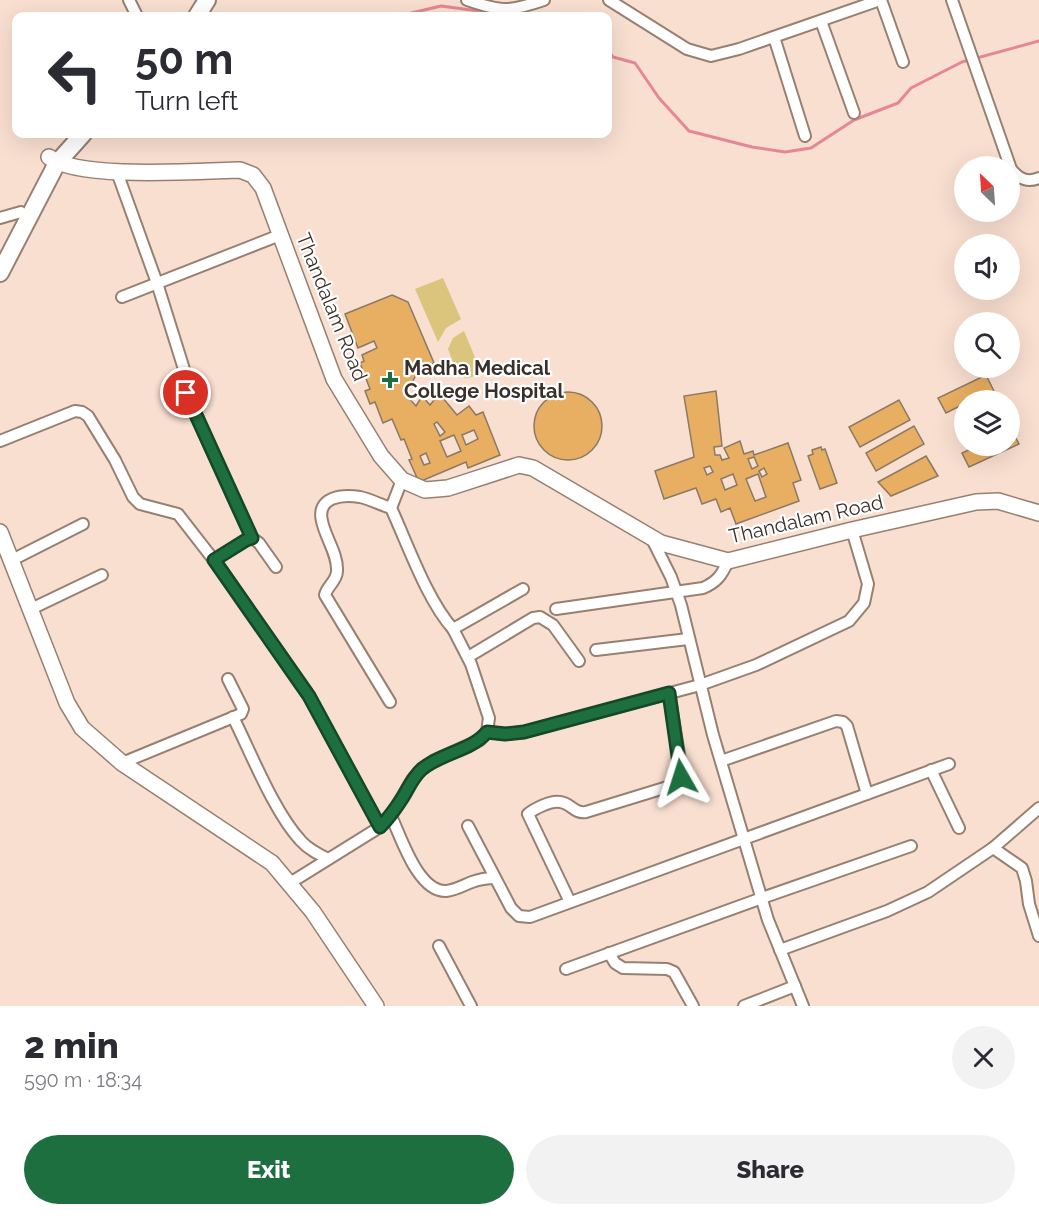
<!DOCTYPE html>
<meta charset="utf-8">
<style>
body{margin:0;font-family:Raleway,sans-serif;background:#f2f2f3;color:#2b2b33;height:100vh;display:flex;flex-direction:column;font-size:22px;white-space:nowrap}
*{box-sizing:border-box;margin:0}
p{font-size:20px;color:#7c7c81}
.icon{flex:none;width:33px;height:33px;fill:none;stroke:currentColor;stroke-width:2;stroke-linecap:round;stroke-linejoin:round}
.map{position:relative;height:1006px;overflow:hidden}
.side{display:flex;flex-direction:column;background:#fff;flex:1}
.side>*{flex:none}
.banner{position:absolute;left:12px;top:12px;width:600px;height:126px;border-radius:12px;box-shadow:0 6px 24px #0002;background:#fff;color:#2b2b33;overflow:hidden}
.needle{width:39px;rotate:335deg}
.controls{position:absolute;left:954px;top:156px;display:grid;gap:12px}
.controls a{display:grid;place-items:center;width:66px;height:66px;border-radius:50%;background:#fff;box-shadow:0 6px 24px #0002;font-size:30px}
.pin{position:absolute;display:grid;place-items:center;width:51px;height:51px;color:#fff;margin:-26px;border:3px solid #fff;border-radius:50%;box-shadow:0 2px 6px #0007}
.me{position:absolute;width:66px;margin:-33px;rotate:354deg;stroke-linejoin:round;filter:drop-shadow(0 0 4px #0008)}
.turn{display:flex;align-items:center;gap:21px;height:126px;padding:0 24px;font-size:27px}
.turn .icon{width:78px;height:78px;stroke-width:2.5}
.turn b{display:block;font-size:42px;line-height:51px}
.round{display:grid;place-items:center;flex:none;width:63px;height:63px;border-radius:32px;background:#f2f2f3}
.overview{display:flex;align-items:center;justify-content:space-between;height:102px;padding:0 24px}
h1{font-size:36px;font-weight:800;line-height:45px}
.primary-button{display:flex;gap:12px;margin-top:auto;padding:12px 24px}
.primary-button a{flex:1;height:69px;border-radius:36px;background:#1e6f3f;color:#fff;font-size:24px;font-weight:800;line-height:69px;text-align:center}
.primary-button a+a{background:#f2f2f3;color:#2b2b33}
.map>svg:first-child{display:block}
</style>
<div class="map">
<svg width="1039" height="1006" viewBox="0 0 1039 1006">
<rect width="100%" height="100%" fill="#f9dfd0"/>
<!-- green -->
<g fill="#dbc47c">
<polygon points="443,278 461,319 446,328 438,342 415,289"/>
<polygon points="464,331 482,374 468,378 458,376 448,349 453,338"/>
</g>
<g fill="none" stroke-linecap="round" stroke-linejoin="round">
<!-- stream -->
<g stroke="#e58794" stroke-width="3">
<polyline points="501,14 526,16"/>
<polyline points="354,16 361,14 407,14 441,6 494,13"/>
<polyline points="608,51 613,57 635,63 659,98 689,131 752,147 785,152 811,148 854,120 898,103 911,88 962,62 1039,41"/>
</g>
</g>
<!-- building -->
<g fill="#e8ae61" stroke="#897965" stroke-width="1.5" fill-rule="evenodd">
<path d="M 392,295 L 408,302 L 434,363 L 418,371 L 406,395 L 416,406 L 422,396 L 430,405 L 434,400 L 431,397 L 438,392 L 457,415 L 469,406 L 476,415 L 483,412 L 500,455 L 468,468 L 466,462 L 419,482 L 409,460 L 412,459 L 404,439 L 401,440 L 392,419 L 383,423 L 375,402 L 370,404 L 365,391 L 370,389 L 360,363 L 364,361 L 362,355 L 377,348 L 374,341 L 358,348 L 345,314 ZM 437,422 L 445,432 L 440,436 L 434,424 ZM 474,430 L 478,439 L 466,445 L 462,435 ZM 454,435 L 461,451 L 447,457 L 440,441 ZM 426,453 L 430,463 L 424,465 L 420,456 Z"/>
<polygon points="986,375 994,391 973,400 964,400 964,404 946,413 938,398"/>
<path d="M 716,391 L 722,446 L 714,447 L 715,455 L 720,455 L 722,460 L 729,458 L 724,448 L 740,441 L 744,454 L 753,451 L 754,455 L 788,443 L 801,480 L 793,483 L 799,501 L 736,524 L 730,508 L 721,512 L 716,499 L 702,504 L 696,488 L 664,499 L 655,471 L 694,457 L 684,396 ZM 754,457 L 758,466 L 752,469 L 748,459 ZM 710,466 L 713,472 L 707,475 L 704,468 ZM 764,468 L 767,474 L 762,477 L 759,471 ZM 733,474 L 737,485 L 725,490 L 721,479 ZM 758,474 L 766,497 L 755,501 L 746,479 Z"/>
<circle cx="568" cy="426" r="34"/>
<polygon points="899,400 910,420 860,447 849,427"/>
<polygon points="914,426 924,444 876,471 866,453"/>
<polygon points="1011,429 1019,444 969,467 962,453 977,446 1010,446 1010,430"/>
<polygon points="821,447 822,450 825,449 837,483 820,489 808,456 813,454 812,450"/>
<polygon points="926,456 938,476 891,496 878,482"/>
</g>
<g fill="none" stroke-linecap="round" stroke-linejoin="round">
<defs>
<g id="street">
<polyline points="129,0 137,16"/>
<path d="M 467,0 C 502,12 509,12 544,0"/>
<polyline points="609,0 687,49 711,56 739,49 880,0"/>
<polyline points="881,0 903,62"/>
<path d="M 952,0 L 1011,169 C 1019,179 1027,183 1039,178"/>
<polyline points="821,21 854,113"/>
<polyline points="774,37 805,136"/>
<polyline points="117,172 157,283 188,382 187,396 252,538"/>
<polyline points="0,218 21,212"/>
<polyline points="122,297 280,235"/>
<polyline points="0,441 75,411 82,412 88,416 115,460 133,497 140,504 178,514 220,568 309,696 380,827"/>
<polyline points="391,508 402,480"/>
<polyline points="651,537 671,577 681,605 713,735 768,920 803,1006"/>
<polyline points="12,560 83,524"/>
<polyline points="214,560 247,540 252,538 259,543 276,567"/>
<polyline points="31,609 102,575"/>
<path d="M 556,609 L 703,588 C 717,582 722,575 728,561"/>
<polyline points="596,650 688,639"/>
<polyline points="468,657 533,618 540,617 553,625 579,661"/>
<path d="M 390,702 L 325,595 C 327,586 337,581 337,571 C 338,554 325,537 322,521 C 316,497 342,494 360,497 C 370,499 381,505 391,508 C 408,545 427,600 453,629 L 523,589"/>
<path d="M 233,717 C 251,753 274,812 301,841 C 308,849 318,854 328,859"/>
<polyline points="487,732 505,734 524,732 700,685 756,665 849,621 864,603 868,584 852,530"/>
<polyline points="721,761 836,721 843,722 847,726 867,794"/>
<polyline points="122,763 241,714 243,709 228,679"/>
<polyline points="931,770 959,828"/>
<path d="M 391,816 C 401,837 418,892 446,891 C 456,890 464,885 472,882 C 480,879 488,878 495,878"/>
<polyline points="468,826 511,908 519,916 530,917 949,764"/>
<polyline points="993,848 1022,868 1026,881 1029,904 1039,936"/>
<polyline points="290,883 380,827 391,816 412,780 420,771 433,761 480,740 487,732 489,718 471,664 453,629"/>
<path d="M 570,902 L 528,814 C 534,809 551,800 560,802 C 571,803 574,814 586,812 L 674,785 L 679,781 L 682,773 L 669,693"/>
<polyline points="439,946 471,1006"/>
<polyline points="780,950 887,911 928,892 993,848 1039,808"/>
<polyline points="609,953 615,963 623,968 667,969 674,972 693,1006"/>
<polyline points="566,969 762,898 911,846"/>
<polyline points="744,1006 795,986"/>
</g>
<g id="secondary">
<path d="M 49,157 C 78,180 199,171 240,170 L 253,175 L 263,188 L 334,379 L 381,456 L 402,480 L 425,490 L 448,488 L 519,465 L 533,468 L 661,543 L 728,561 L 852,530 L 976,502 L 998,501 L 1039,513"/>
<polyline points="0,532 67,703 82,728 122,763 272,863 313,912 376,1006"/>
</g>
<g id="primary">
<polyline points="197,16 207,0"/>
<polyline points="0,273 57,163 83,134"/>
</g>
</defs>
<!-- street casing -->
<use href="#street" stroke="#978072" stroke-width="14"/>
<!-- secondary casing -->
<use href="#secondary" stroke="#978072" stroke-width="18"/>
<!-- primary casing -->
<use href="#primary" stroke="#978072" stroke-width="20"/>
<!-- street -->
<use href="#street" stroke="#fff" stroke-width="10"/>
<!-- secondary -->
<use href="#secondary" stroke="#fff" stroke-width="15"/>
<!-- primary -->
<use href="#primary" stroke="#fff" stroke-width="16"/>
</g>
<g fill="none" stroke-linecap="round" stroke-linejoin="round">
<defs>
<path id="route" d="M 186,393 L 252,538 L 246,540 L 214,560 L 309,696 L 380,827 C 389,818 396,808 403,797 C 409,787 413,777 422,769 C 441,753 471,751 487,732 L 505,734 L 524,732 L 669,693 L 681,777"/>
</defs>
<!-- route casing -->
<use href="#route" stroke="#144829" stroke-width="15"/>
<!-- route -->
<use href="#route" stroke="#1e6f3f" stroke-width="10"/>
</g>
<!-- markers -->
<path fill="#1e6f3f" stroke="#fff" stroke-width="2" d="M387 371h6v6h6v6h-6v6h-6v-6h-6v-6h6z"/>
<g text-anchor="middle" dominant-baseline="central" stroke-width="4.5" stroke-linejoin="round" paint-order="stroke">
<!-- street labels -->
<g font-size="20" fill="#3a302b" stroke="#fff">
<text transform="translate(332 307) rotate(68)">Thandalam Road</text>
<text transform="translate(806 519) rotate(-13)">Thandalam Road</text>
</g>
<!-- poi labels -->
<g font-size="20" font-weight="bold" fill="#3a302b" stroke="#fff" text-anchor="start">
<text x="404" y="368">Madha Medical<tspan x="404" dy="23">College Hospital</tspan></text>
</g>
</g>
</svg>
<div class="controls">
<a><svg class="needle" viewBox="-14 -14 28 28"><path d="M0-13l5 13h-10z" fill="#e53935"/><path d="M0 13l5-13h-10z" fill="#7c7c81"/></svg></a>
<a><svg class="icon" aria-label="sound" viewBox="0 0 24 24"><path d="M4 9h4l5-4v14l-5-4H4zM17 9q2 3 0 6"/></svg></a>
<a><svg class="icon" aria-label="search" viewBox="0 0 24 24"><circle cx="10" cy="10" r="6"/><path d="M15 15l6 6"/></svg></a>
<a><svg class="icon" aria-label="layers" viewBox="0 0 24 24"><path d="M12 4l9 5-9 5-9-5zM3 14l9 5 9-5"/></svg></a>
</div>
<div class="pin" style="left:186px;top:393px;background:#d93025"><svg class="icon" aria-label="arrive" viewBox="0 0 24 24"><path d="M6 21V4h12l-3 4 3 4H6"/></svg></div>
<svg class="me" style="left:681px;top:777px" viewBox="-20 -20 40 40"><path d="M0-17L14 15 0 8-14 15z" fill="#1e6f3f" stroke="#fff" stroke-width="4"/></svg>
<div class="banner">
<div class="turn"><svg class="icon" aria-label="left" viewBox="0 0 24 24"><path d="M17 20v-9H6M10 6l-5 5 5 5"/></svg><div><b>50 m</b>Turn left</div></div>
</div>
</div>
<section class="side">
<div class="overview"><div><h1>2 min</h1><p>590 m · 18:34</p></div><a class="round"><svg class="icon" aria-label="close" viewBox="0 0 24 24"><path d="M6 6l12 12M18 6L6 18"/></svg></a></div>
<div class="primary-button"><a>Exit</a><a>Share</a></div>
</section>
